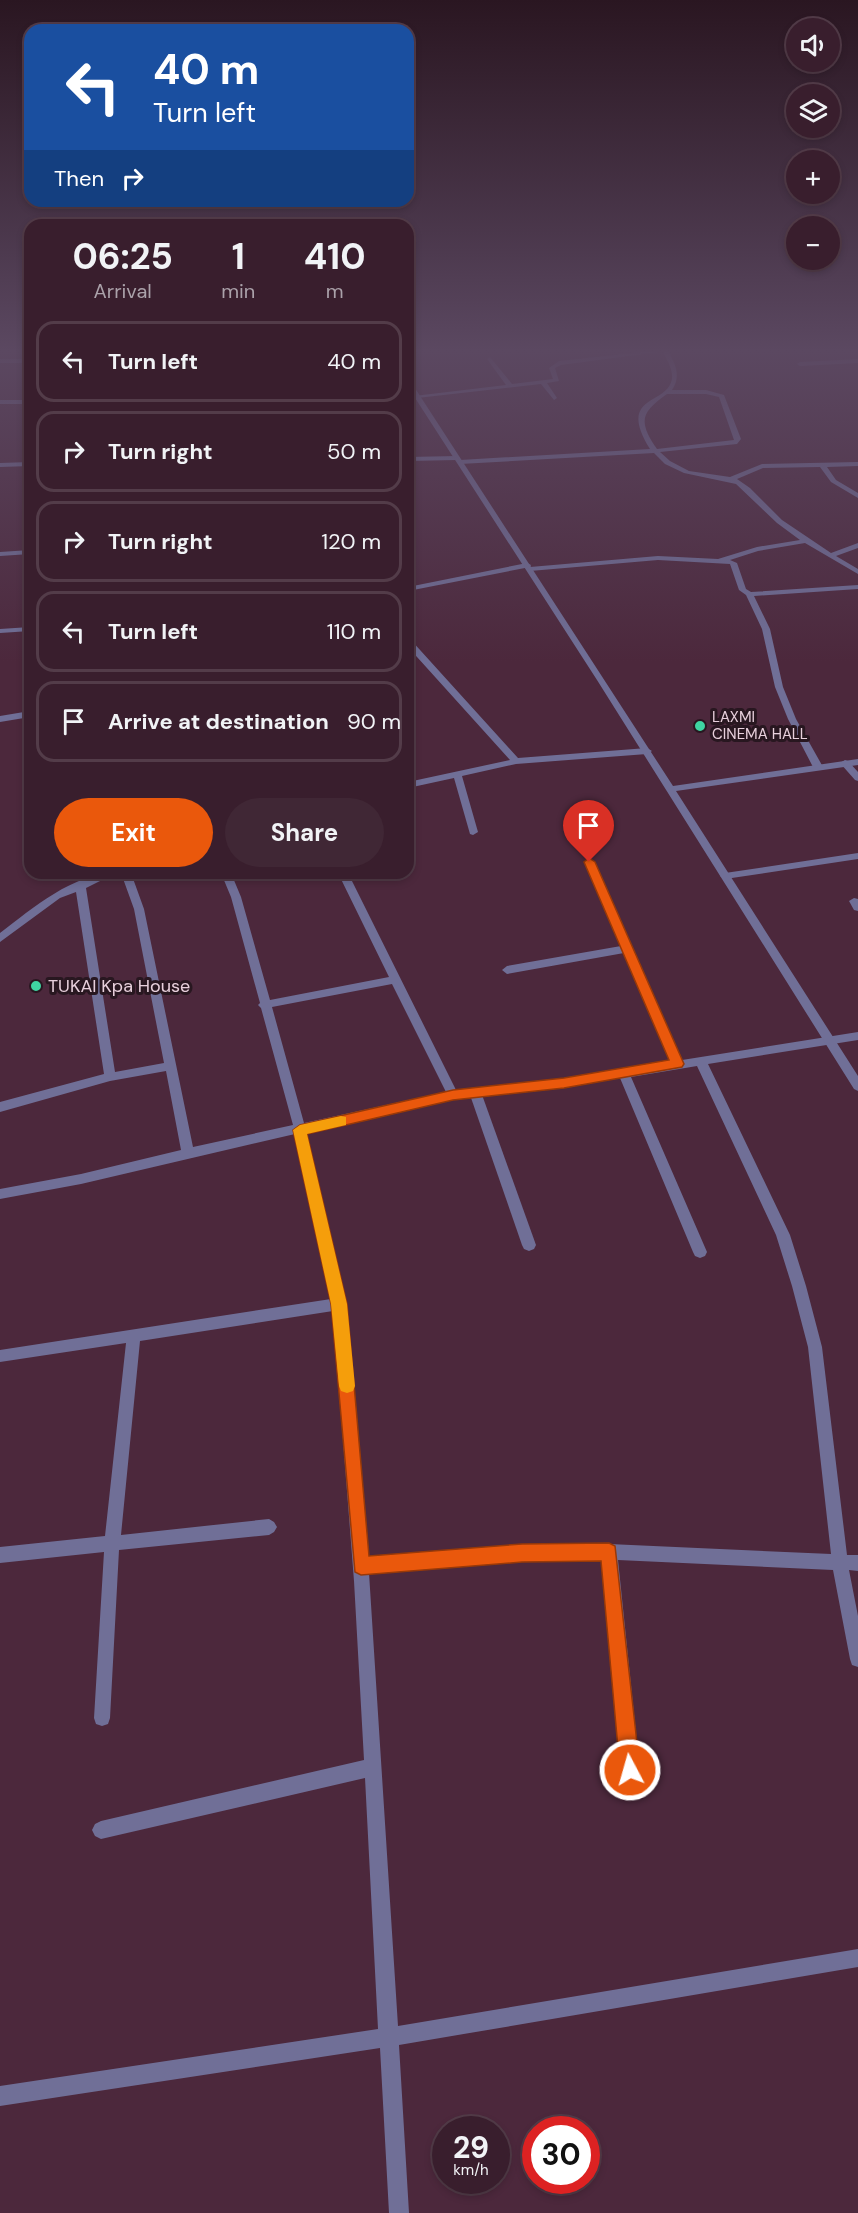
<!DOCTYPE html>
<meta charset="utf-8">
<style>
body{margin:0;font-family:"DM Sans",sans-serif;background:#402735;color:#f1f3f6;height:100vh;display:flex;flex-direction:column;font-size:22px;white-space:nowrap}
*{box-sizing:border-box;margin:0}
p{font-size:20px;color:#aba2aa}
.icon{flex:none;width:33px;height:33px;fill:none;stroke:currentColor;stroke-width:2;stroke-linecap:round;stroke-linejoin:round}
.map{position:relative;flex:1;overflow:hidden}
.drawer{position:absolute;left:24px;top:219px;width:390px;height:660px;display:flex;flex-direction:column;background:#391e2d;border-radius:18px;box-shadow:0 3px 9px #0003,0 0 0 2px #533c49}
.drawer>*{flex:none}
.banner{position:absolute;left:24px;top:24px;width:390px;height:183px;border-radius:18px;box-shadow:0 3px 9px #0003,0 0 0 2px #533c49;background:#1a4fa0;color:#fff;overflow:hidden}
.controls{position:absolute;left:786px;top:18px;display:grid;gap:12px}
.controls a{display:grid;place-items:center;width:54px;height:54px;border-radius:50%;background:#391e2d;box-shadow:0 3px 9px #0003,0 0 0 2px #533c49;font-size:30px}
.speed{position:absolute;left:432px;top:2116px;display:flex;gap:12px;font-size:30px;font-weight:700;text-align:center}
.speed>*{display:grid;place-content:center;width:78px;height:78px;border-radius:50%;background:#391e2d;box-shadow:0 3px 9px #0003,0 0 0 2px #533c49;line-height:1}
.speed small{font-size:15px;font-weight:400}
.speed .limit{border:9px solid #d22;background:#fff;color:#111}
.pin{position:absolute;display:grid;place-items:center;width:51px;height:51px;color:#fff;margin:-62px -26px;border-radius:50% 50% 50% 0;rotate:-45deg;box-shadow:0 0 6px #0007}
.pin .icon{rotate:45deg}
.me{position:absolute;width:66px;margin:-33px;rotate:354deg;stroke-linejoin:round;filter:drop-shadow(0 0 4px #0008)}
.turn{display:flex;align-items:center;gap:21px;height:126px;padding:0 30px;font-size:27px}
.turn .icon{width:78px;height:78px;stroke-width:2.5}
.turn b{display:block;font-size:42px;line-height:51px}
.then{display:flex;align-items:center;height:57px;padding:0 30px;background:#0003;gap:12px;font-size:22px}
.eta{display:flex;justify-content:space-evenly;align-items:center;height:102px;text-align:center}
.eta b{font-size:36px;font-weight:700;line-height:42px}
.button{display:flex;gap:12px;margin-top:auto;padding:12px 30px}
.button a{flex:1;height:69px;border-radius:36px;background:#ea580c;color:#fff;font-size:24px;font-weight:700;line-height:69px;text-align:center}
.button a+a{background:#402735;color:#f1f3f6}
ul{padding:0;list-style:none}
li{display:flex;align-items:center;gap:18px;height:81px;margin:0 12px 9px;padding:0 18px;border:3px solid #533c49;border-radius:18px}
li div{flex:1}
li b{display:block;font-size:22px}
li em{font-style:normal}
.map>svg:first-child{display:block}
</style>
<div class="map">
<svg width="858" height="2213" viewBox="0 0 858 2213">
<rect width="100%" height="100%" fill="#4c283c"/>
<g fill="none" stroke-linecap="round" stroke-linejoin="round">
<!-- service -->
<polygon fill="#706f97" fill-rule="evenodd" points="475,1087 479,1089 481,1092 536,1245 534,1249 529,1251 524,1249 522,1245 469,1092 471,1089"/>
<!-- minor -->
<g fill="#706f97" fill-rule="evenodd">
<polygon points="642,352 659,352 561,365 555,368 559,381 547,383 557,398 554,400 541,384 417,398 414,396 506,385 487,359 490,357 512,384 553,379 549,368 559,361"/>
<path d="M 663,352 L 669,352 C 676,366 681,376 672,390 L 706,390 L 724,395 L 741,439 L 737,444 L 660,452 L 670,461 L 689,471 L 730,477 L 762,464 L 858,462 L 858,466 L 827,467 L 836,480 L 858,493 L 858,498 L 831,482 L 820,467 L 763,468 L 737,479 L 750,488 L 782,520 L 831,553 L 858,543 L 858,548 L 836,556 L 858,569 L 858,574 L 805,543 L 758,551 L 730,560 L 737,563 L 746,589 L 751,592 L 858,585 L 858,589 L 754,596 L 770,629 L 783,687 L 796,719 L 823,767 L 821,769 L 818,770 L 813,767 L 788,719 L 775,687 L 762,629 L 746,595 L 739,590 L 730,564 L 658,560 L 530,571 L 526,569 L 530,567 L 658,556 L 718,559 L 757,547 L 800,540 L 777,523 L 736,484 L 684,473 L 665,464 L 654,453 L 460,464 L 457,462 L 460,460 L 650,449 C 616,394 667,406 672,379 C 673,369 667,360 663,352 ZM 667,394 L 706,394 L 719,397 L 734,440 L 657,449 C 637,420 642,412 667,394 Z"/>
<rect x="0" y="359" width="30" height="4"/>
<polygon points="858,359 858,363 800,366 797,364 800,362"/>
<rect x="0" y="400" width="30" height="4"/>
<polygon points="408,457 457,456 460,458 457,460 408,461"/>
<polygon points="30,462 30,466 0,467 0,463"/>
<polygon points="30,550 30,554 0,556 0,552"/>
<polygon points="527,563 531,565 530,567 408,591 408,587"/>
<polygon points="30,627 30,631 0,633 0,629"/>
<polygon points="408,640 411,640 518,758 647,748 652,751 647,754 516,764 462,776 478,832 473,835 470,834 454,778 408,788 408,782 510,760 408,647"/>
<polygon points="30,711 30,717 0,722 0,716"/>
<polygon points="845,760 848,761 858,772 858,781 855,780 840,763"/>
<polygon points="858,853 858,859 725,879 720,876 725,873"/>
<path d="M 589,859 L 594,862 L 682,1060 L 858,1032 L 858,1040 L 708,1064 L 790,1235 L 806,1286 L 822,1347 L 847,1555 L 858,1555 L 858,1571 L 849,1570 L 858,1616 L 858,1667 L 852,1665 L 850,1659 L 833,1570 L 618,1560 L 642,1791 L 639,1797 L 633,1800 L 627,1797 L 624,1791 L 602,1560 L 522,1561 L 369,1573 L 398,2026 L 858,1949 L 858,1967 L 399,2045 L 409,2213 L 389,2213 L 380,2048 L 0,2106 L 0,2086 L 378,2029 L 365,1778 L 101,1839 L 95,1836 L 92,1830 L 95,1824 L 101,1821 L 364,1760 L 354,1581 L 333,1311 L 140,1341 L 121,1535 L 269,1519 L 274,1522 L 277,1527 L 274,1532 L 269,1535 L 119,1550 L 110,1718 L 108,1724 L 102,1726 L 96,1724 L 94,1718 L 104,1552 L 0,1563 L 0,1547 L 105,1536 L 126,1343 L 0,1362 L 0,1350 L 331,1299 L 295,1134 L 81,1184 L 0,1199 L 0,1189 L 81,1174 L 181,1150 L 166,1071 L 110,1081 L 0,1112 L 0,1102 L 104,1074 L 76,892 L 60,898 L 0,942 L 0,933 C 33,908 73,873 116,873 L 86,888 L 115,1072 L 164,1063 L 134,909 L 121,873 L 131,873 L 144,909 L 193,1147 L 293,1125 L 261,1008 L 258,1005 L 260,1003 L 231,897 L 221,873 L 231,873 L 241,897 L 270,1000 L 389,977 L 338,873 L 348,873 L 456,1090 L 564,1078 L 671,1061 L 624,953 L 507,974 L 502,970 L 507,966 L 621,946 L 584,862 ZM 392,984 L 446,1092 L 304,1123 L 272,1007 ZM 697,1066 L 776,1235 L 792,1286 L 808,1347 L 831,1554 L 609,1544 L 522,1545 L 368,1558 L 346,1304 L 306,1132 L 453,1100 L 564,1088 L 620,1078 L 693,1252 L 695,1256 L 700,1258 L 705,1256 L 707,1252 L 631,1077 Z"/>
<polygon points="854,898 858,899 858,911 854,910 849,901"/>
</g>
<!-- tertiary -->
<polygon fill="#706f97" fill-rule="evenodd" points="408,380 411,382 673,786 858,759 858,765 676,791 858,1076 858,1091 854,1089 597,680 408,387"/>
</g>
<!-- sky -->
<linearGradient id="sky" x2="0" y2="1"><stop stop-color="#2a1621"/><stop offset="0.53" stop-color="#5b4861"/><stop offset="1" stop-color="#5b4861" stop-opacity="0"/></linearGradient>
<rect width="858" height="662" fill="url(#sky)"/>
<!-- route -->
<polygon fill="#ea580c" stroke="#983908" stroke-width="1.5" points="589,858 595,862 684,1064 682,1067 564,1088 453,1100 307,1134 347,1304 369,1556 522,1544 609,1543 615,1546 640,1770 637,1777 630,1780 623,1777 620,1770 601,1561 522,1562 361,1575 355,1572 331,1304 293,1130 300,1125 453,1090 564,1078 669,1060 584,862"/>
<!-- slow -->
<polygon fill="#f59e0b" points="341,1116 346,1117 346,1125 307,1134 347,1304 355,1386 353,1391 347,1393 341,1391 339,1386 331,1304 293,1130 300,1125"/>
<!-- markers -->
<g fill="#3fd4a2" stroke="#281720" stroke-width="2">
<circle cx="700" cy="726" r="6"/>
<circle cx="36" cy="986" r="6"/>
</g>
<g text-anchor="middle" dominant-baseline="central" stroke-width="6" stroke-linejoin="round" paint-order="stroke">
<!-- far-poi labels -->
<g font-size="15" fill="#e8d0dc" stroke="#281720" text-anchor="start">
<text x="712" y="717">LAXMI<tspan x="712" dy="17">CINEMA HALL</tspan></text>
</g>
<!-- poi labels -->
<g font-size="18" fill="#e8d0dc" stroke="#281720" text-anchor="start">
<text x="48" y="986">TUKAI Kpa House</text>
</g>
</g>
</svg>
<div class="controls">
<a><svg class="icon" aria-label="sound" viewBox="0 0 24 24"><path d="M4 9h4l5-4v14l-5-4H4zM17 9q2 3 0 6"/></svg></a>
<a><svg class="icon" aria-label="layers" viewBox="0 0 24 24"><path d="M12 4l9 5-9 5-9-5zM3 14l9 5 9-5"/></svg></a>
<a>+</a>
<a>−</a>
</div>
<div class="speed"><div>29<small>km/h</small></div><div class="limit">30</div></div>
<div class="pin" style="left:589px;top:862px;background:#d93025"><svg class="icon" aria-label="arrive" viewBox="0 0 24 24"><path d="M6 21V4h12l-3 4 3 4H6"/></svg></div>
<svg class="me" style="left:630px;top:1770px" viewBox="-20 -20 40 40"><circle r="17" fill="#ea580c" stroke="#fff" stroke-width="3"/><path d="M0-11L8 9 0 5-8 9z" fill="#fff"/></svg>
<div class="banner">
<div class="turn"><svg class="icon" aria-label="left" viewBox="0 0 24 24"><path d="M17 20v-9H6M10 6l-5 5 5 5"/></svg><div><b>40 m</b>Turn left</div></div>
<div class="then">Then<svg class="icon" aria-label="right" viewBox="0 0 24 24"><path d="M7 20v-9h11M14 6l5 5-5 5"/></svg></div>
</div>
<section class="drawer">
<div class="eta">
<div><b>06:25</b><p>Arrival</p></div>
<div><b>1</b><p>min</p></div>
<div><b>410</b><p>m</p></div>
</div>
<ul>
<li><svg class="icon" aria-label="left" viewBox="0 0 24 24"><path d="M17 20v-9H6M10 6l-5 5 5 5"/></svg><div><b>Turn left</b></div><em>40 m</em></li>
<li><svg class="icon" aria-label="right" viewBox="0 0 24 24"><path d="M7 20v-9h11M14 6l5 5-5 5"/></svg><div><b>Turn right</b></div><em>50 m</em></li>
<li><svg class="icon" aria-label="right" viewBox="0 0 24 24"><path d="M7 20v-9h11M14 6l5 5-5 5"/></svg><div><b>Turn right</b></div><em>120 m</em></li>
<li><svg class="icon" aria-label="left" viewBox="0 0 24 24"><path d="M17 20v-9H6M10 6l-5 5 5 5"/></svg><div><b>Turn left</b></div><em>110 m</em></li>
<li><svg class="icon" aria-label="arrive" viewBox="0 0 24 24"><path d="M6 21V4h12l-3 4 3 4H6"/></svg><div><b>Arrive at destination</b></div><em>90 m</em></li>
</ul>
<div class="button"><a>Exit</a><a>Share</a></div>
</section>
</div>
